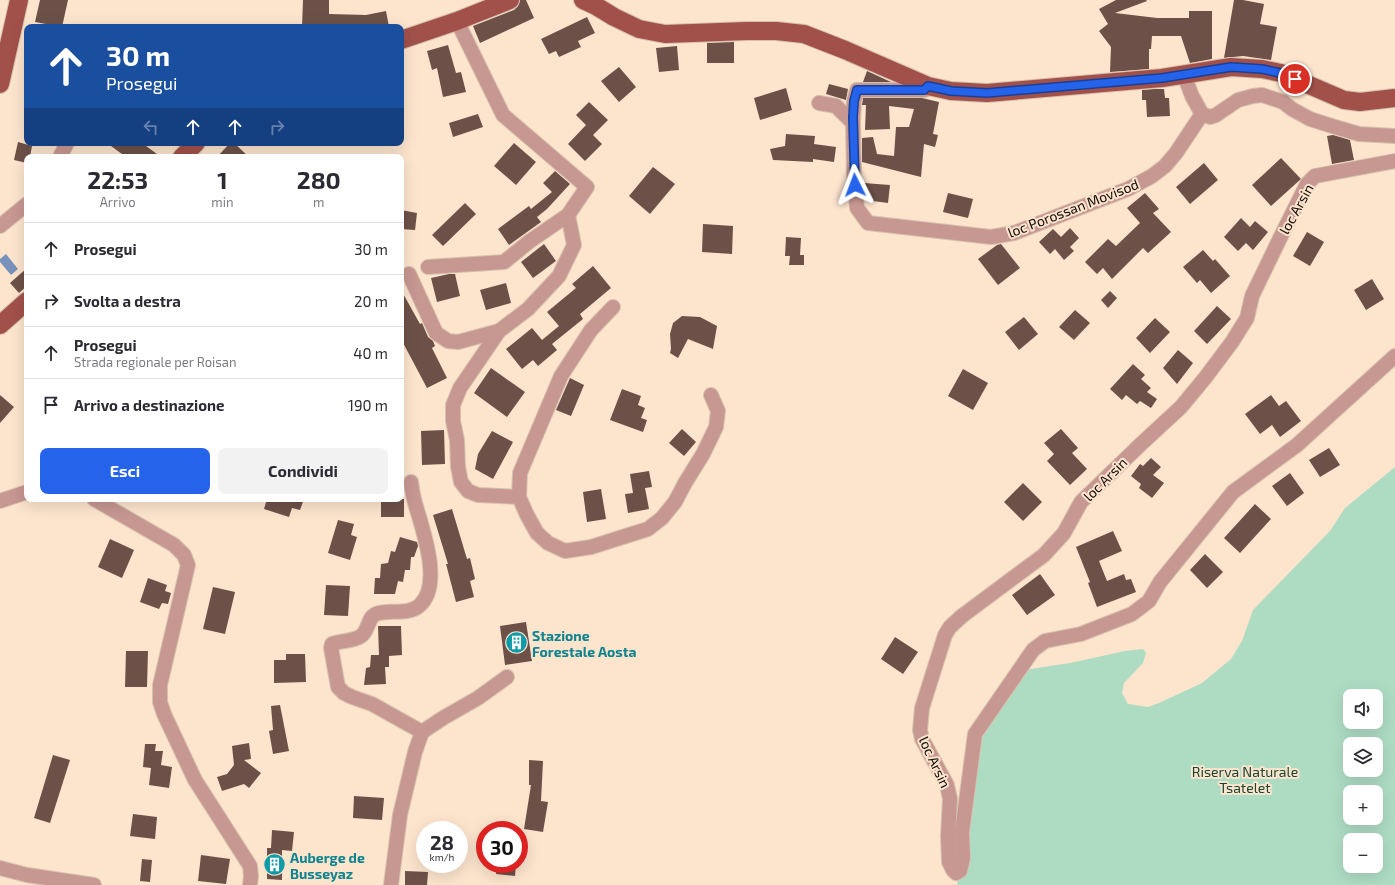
<!DOCTYPE html>
<html lang="it">
<meta charset="utf-8">
<style>
body{margin:0;font-family:"Exo 2",sans-serif;background:#f2f2f3;color:#2b2b33;height:100vh;display:flex;flex-direction:column;font-size:15px;white-space:nowrap}
*{box-sizing:border-box;margin:0}
p{font-size:13px;color:#7c7c81}
.icon{flex:none;width:22px;height:22px;fill:none;stroke:currentColor;stroke-width:2;stroke-linecap:round;stroke-linejoin:round}
.map{position:relative;flex:1;overflow:hidden}
.sheet{position:absolute;left:24px;top:154px;width:380px;height:348px;display:flex;flex-direction:column;background:#fff;border-radius:8px;box-shadow:0 4px 16px #0002}
.sheet>*{flex:none}
.top-card{position:absolute;left:24px;top:24px;width:380px;height:122px;border-radius:8px;box-shadow:0 4px 16px #0002;background:#1a4fa0;color:#fff;overflow:hidden}
.fabs{position:absolute;left:1343px;top:689px;display:grid;gap:8px}
.fabs a{display:grid;place-items:center;width:40px;height:40px;border-radius:8px;background:#fff;box-shadow:0 4px 16px #0002;font-size:20px}
.speed{position:absolute;left:416px;top:821px;display:flex;gap:8px;font-size:20px;font-weight:700;text-align:center}
.speed>*{display:grid;place-content:center;width:52px;height:52px;border-radius:50%;background:#fff;box-shadow:0 4px 16px #0002;line-height:1}
.speed small{font-size:10px;font-weight:400}
.speed .limit{border:6px solid #d22;background:#fff;color:#111}
.pin{position:absolute;display:grid;place-items:center;width:34px;height:34px;color:#fff;margin:-17px;border:2px solid #fff;border-radius:50%;box-shadow:0 1px 4px #0007}
.me{position:absolute;width:44px;margin:-22px;rotate:357deg;stroke-linejoin:round;filter:drop-shadow(0 0 3px #0008)}
.turn{display:flex;align-items:center;gap:14px;height:84px;padding:0 16px;font-size:18px}
.turn .icon{width:52px;height:52px;stroke-width:2.5}
.turn b{display:block;font-size:28px;line-height:34px}
.lanes{display:flex;align-items:center;height:38px;padding:0 16px;background:#0003;justify-content:center;gap:20px;direction:ltr}
.lanes .off{opacity:.35}
.eta{display:flex;justify-content:space-evenly;align-items:center;height:68px;text-align:center}
.eta b{font-size:24px;font-weight:700;line-height:28px}
.action{display:flex;gap:8px;margin-top:auto;padding:8px 16px}
.action a{flex:1;height:46px;border-radius:8px;background:#2563eb;color:#fff;font-size:16px;font-weight:700;line-height:46px;text-align:center}
.action a+a{background:#f2f2f3;color:#2b2b33}
ul{padding:0;list-style:none}
li{display:flex;align-items:center;gap:12px;height:52px;padding:0 16px;border-top:1px solid #e1e1e2}
li div{flex:1}
li b{display:block;font-size:15px}
li em{font-style:normal}
.map>svg:first-child{display:block}
</style>
<div class="map">
<svg width="1395" height="885" viewBox="0 0 1395 885">
<rect width="100%" height="100%" fill="#fce4cd"/>
<!-- green -->
<path fill="#aedcc3" fill-rule="evenodd" d="M 1395,467 L 1395,885 L 957,885 L 979,735 L 1024,670 L 1070,663 L 1125,651 L 1143,649 L 1146,653 L 1143,663 L 1124,683 L 1122,693 L 1128,704 L 1148,707 L 1159,703 L 1202,683 L 1231,659 L 1242,641 L 1253,610 L 1330,531 L 1345,508 ZM 1350,696 L 1376,696 L 1376,722 L 1350,722 ZM 1350,744 L 1376,744 L 1376,770 L 1350,770 ZM 1350,792 L 1376,792 L 1376,818 L 1350,818 ZM 1350,840 L 1376,840 L 1376,866 L 1350,866 Z"/>
<!-- water -->
<polygon fill="#7892bd" points="6,254 18,269 11,275 0,262 0,259"/>
<!-- building -->
<g fill="#6d5148">
<polygon points="40,0 68,0 62,27 35,22"/>
<polygon points="303,0 329,0 329,14 366,15 386,11 389,27 302,27"/>
<polygon points="520,0 526,0 534,18 480,43 473,26 514,10 518,6"/>
<polygon points="1116,0 1146,0 1147,1 1115,13 1157,18 1189,18 1189,11 1212,11 1212,59 1190,63 1181,36 1152,36 1151,49 1149,49 1149,69 1110,72 1111,47 1099,31 1108,24 1099,9"/>
<polygon points="1234,0 1243,0 1264,4 1260,24 1277,27 1271,60 1243,56 1224,58"/>
<polygon points="587,17 595,33 578,41 581,47 559,57 556,51 549,54 541,39"/>
<polygon points="734,42 734,63 707,63 707,43"/>
<polygon points="448,45 456,73 461,72 466,92 443,97 437,68 432,70 427,51"/>
<polygon points="677,46 679,70 659,72 656,48"/>
<polygon points="619,67 636,87 619,102 601,81"/>
<polygon points="867,71 891,82 863,82"/>
<polygon points="829,84 848,89 846,100 826,94"/>
<polygon points="786,88 792,110 760,120 754,98"/>
<polygon points="1155,89 1164,89 1165,98 1169,98 1170,116 1147,117 1146,100 1142,100 1142,90"/>
<polygon points="863,98 922,98 939,102 933,134 938,135 935,147 924,144 921,177 862,162 862,138 873,137 877,154 894,156 896,127 909,127 914,109 889,106 890,129 865,130 866,105 862,105"/>
<polygon points="589,102 608,120 593,135 602,144 585,161 568,144 586,125 576,115"/>
<polygon points="478,114 483,127 453,137 449,123"/>
<polygon points="786,134 815,136 814,144 836,147 834,162 813,159 813,162 773,160 770,149 785,146"/>
<polygon points="1333,135 1350,140 1354,160 1332,164 1327,136"/>
<polygon points="18,142 32,146 30,157 27,157 27,163 14,160"/>
<polygon points="107,143 142,143 161,157 126,157"/>
<polygon points="230,143 234,143 249,157 217,157"/>
<polygon points="514,143 536,162 516,185 494,166"/>
<polygon points="1281,158 1301,179 1271,206 1252,185"/>
<polygon points="1204,163 1218,180 1190,204 1176,187"/>
<polygon points="653,167 675,184 650,214 629,196"/>
<polygon points="555,171 570,184 547,209 537,217 541,222 509,245 498,229 529,206 531,209 552,192 543,183"/>
<polygon points="864,183 890,185 888,203 865,200"/>
<polygon points="948,193 973,199 968,218 943,212"/>
<polygon points="1145,193 1159,209 1153,213 1171,232 1148,253 1143,248 1112,279 1103,268 1097,274 1085,262 1108,239 1116,246 1140,223 1127,208"/>
<polygon points="465,203 476,214 443,246 432,235"/>
<polygon points="401,210 417,213 415,230 401,229"/>
<polygon points="1241,218 1250,227 1255,221 1268,232 1253,250 1246,243 1238,251 1224,237"/>
<polygon points="703,224 733,226 732,254 702,252"/>
<polygon points="1070,228 1079,238 1070,247 1074,251 1064,260 1055,249 1050,254 1039,242 1053,229 1061,237"/>
<polygon points="1307,232 1324,242 1310,266 1293,256"/>
<polygon points="786,237 801,238 800,255 804,255 804,265 789,265 790,256 785,256"/>
<polygon points="544,244 556,261 533,278 521,262"/>
<polygon points="1001,244 1020,268 998,285 978,259 997,245"/>
<polygon points="1203,250 1213,261 1215,259 1230,276 1211,293 1200,280 1197,283 1183,267"/>
<polygon points="593,266 611,288 580,314 583,319 552,344 557,350 538,366 533,360 522,369 506,349 532,328 542,340 559,326 547,312 576,288 572,284"/>
<polygon points="27,268 27,286 19,293 10,283"/>
<polygon points="449,274 455,274 460,296 437,302 431,278"/>
<polygon points="1372,279 1384,299 1366,310 1354,290"/>
<polygon points="506,283 511,303 486,310 480,290"/>
<polygon points="401,290 420,324 422,323 428,337 433,341 435,346 432,348 447,378 427,388 401,339"/>
<polygon points="1110,291 1117,298 1108,308 1101,300"/>
<polygon points="1217,306 1231,319 1207,344 1194,331"/>
<polygon points="1075,310 1090,323 1074,340 1059,327"/>
<polygon points="682,316 700,317 717,326 713,349 688,339 678,358 670,353 671,349 670,334 673,323"/>
<polygon points="1024,317 1038,334 1019,350 1005,332"/>
<polygon points="1155,318 1170,332 1150,353 1136,338"/>
<polygon points="1178,350 1193,363 1177,384 1163,368"/>
<polygon points="1133,364 1145,375 1141,379 1151,388 1147,392 1157,399 1151,408 1140,401 1137,404 1126,395 1122,400 1110,389"/>
<polygon points="491,368 525,392 507,417 474,393"/>
<polygon points="963,369 988,383 973,410 948,396"/>
<polygon points="570,378 584,385 571,416 556,410"/>
<polygon points="622,389 641,396 638,405 645,408 641,418 647,420 643,432 610,420"/>
<polygon points="0,395 14,407 0,423"/>
<polygon points="1271,395 1279,406 1286,401 1301,421 1280,437 1272,425 1260,434 1245,414"/>
<polygon points="682,429 696,442 684,456 669,443"/>
<polygon points="1061,429 1078,448 1072,453 1087,469 1070,485 1047,461 1054,454 1044,443"/>
<polygon points="444,430 445,464 422,465 421,431"/>
<polygon points="492,431 513,442 493,479 475,469 478,454"/>
<polygon points="1329,448 1340,465 1320,477 1309,460"/>
<polygon points="1151,458 1161,467 1153,475 1164,483 1152,498 1139,488 1141,484 1131,476 1140,464 1143,466"/>
<polygon points="649,471 652,487 645,488 649,509 628,513 625,494 633,493 630,474"/>
<polygon points="1290,473 1304,493 1287,506 1272,486"/>
<polygon points="1023,483 1042,502 1023,521 1004,502"/>
<polygon points="601,489 606,519 587,522 583,492"/>
<polygon points="267,499 304,499 300,510 292,508 289,517 264,509"/>
<rect x="381" y="499" width="23" height="18"/>
<polygon points="1255,504 1271,519 1240,553 1224,538"/>
<polygon points="452,509 467,559 470,558 475,579 470,581 474,597 456,602 446,564 448,564 433,515"/>
<polygon points="338,520 354,524 351,535 357,537 350,560 328,553"/>
<polygon points="1113,531 1122,551 1099,561 1107,581 1124,574 1126,580 1131,579 1136,592 1097,607 1088,583 1090,582 1076,547"/>
<polygon points="400,537 417,542 418,546 414,557 411,557 410,570 405,570 403,582 398,581 395,594 374,594 375,578 380,578 381,564 388,563 391,551 395,552"/>
<polygon points="110,539 134,550 122,578 98,567"/>
<polygon points="1205,554 1223,572 1207,588 1190,570"/>
<polygon points="1040,574 1055,595 1027,615 1012,595"/>
<polygon points="148,578 167,585 165,591 171,593 168,604 162,603 159,609 140,602"/>
<polygon points="326,585 350,586 348,616 324,615"/>
<polygon points="213,587 235,592 225,634 203,629"/>
<polygon points="526,622 532,661 505,665 500,626"/>
<polygon points="378,626 401,626 402,655 389,656 389,667 385,667 386,684 364,685 366,668 370,667 371,655 379,655"/>
<polygon points="895,637 918,652 903,674 881,659"/>
<polygon points="126,651 148,651 147,687 125,687"/>
<polygon points="286,654 305,654 306,682 274,683 274,660 286,660"/>
<polygon points="280,705 289,751 273,754 269,731 273,730 271,706"/>
<polygon points="249,743 251,759 244,760 261,773 249,788 244,784 222,791 217,777 227,774 234,765 232,746"/>
<polygon points="145,744 156,744 155,751 163,751 161,765 172,767 169,788 149,785 151,768 143,767"/>
<polygon points="53,755 70,760 50,823 34,818"/>
<polygon points="529,760 543,761 541,801 548,802 543,832 524,829 531,785 529,785"/>
<polygon points="354,796 384,798 382,820 353,818"/>
<polygon points="133,814 157,817 155,839 130,836"/>
<polygon points="272,830 294,832 292,851 282,850 282,880 267,879 267,848 271,848"/>
<polygon points="201,855 230,859 226,884 198,881"/>
<polygon points="142,859 152,860 150,882 140,881"/>
<polygon points="497,864 516,864 515,876 496,874"/>
<polygon points="405,871 428,872 427,885 405,885"/>
</g>
<g fill="none" stroke-linecap="round" stroke-linejoin="round">
<defs>
<g id="minor">
<polyline points="1184,75 1192,96 1202,114 1210,117 1216,115 1238,100 1253,96 1262,95 1283,102 1292,109 1310,119 1332,126 1359,134 1395,136"/>
<polyline points="819,103 836,106 853,123 854,176 857,208 868,223 991,237 1014,233 1128,189 1152,176 1165,166 1176,153 1202,114"/>
<polyline points="853,123 854,101 857,90 925,90 928,86"/>
<polyline points="60,157 67,143"/>
<polyline points="1395,161 1315,176 1307,184 1283,232 1252,296 1247,318 1232,342 1205,378 1181,407 1141,444 1081,502 1064,533 1044,555 962,616 950,627 945,635 922,708 920,730 922,739 947,785 950,799 948,836 949,862 953,870 956,873 960,871 963,858 962,832 975,734 1033,650 1045,641 1081,634 1132,614 1149,601 1160,582 1233,492 1297,445 1395,356"/>
<polyline points="568,215 574,245 559,276 528,309 499,331 460,388 453,405 453,421 457,440 458,467 461,482 468,491 478,495 519,497 527,515 537,533 548,543 565,551 591,547 648,529 662,518 675,502 685,483 703,454 716,427 718,411 711,395"/>
<polyline points="0,226 27,204"/>
<polyline points="428,267 504,262 530,241 568,215 587,187 503,115 457,21"/>
<polyline points="409,274 436,333 448,341 458,342 499,331"/>
<path d="M 411,482 C 412,489 413,496 415,503 C 422,528 443,584 420,605 C 409,616 388,609 376,614 C 367,618 369,631 361,636 C 352,642 342,640 332,644 L 331,648 L 338,687 L 344,693 L 352,697 L 372,704 L 422,732"/>
<polyline points="519,497 520,473 561,376 591,330 613,307"/>
<polyline points="94,499 174,545 184,555 188,565 160,685 160,702 164,714 195,780 250,866 251,876 250,885"/>
<polyline points="0,501 27,492"/>
<polyline points="0,868 27,875 94,885"/>
<polyline points="391,885 400,815 415,752 422,732 443,718 478,698 507,677"/>
</g>
<g id="major">
<polyline points="583,0 596,6 614,17 639,29 665,34 747,31 776,31 804,34 845,50 928,86 951,91 987,93 1162,78 1231,67 1262,69 1281,73 1344,100 1360,102 1395,98"/>
<polyline points="401,40 457,21 510,0"/>
<polyline points="0,84 19,0"/>
<polyline points="182,157 196,143"/>
<polyline points="0,325 27,301"/>
</g>
</defs>
<!-- minor casing -->
<use href="#minor" stroke="#d7c1ad" stroke-width="16"/>
<!-- major casing -->
<use href="#major" stroke="#d7c1ad" stroke-width="20"/>
<!-- minor -->
<use href="#minor" stroke="#c79792" stroke-width="14"/>
<!-- major -->
<use href="#major" stroke="#a2504a" stroke-width="18"/>
</g>
<g fill="none" stroke-linecap="round" stroke-linejoin="round">
<defs>
<polyline id="route" points="855,185 853,117 854,101 857,90 924,90 928,86 951,91 987,93 1162,78 1231,67 1262,69 1280,73 1295,79"/>
</defs>
<!-- route casing -->
<use href="#route" stroke="#184099" stroke-width="10"/>
<!-- route -->
<use href="#route" stroke="#2563eb" stroke-width="7"/>
</g>
<!-- icons -->
<defs>
<symbol id="building-disc" viewBox="-11 -11 22 22"><circle r="9.5" fill="#0f9aa8" stroke="#fce4cd"/><path d="M-4-6H4V6H1V3H-1V6H-4ZM-2.5-4.3h1.7v1.8h-1.7ZM.8-4.3h1.7v1.8H.8ZM-2.5-1h1.7V.8h-1.7ZM.8-1h1.7V.8H.8Z" fill="#fff"/></symbol>
</defs>
<g fill-rule="evenodd">
<use href="#building-disc" x="504" y="630" width="25" height="25"/>
<use href="#building-disc" x="262" y="852" width="25" height="25"/>
</g>
<g text-anchor="middle" dominant-baseline="central" stroke-width="4" stroke-linejoin="round" paint-order="stroke">
<!-- street labels -->
<g font-size="14" fill="#120a04" stroke="#fce4cd">
<text transform="translate(1073 208) rotate(-21)">loc Porossan Movisod</text>
<text transform="translate(1296 209) rotate(-61)">loc Arsin</text>
<text transform="translate(1105 479) rotate(-45)">loc Arsin</text>
<text transform="translate(935 762) rotate(65)">loc Arsin</text>
</g>
<!-- culture labels -->
<g font-size="14" font-weight="bold" fill="#0d838f" stroke="#fce4cd" text-anchor="start">
<text x="532" y="635">Stazione<tspan x="532" dy="16">Forestale Aosta</tspan></text>
<text x="290" y="857">Auberge de<tspan x="290" dy="16">Busseyaz</tspan></text>
</g>
<!-- park labels -->
<g font-size="14" fill="#184430" stroke="#fce4cd">
<text x="1245" y="771">Riserva Naturale<tspan x="1245" dy="16">Tsatelet</tspan></text>
</g>
</g>
</svg>
<div class="fabs">
<a><svg class="icon" aria-label="sound" viewBox="0 0 24 24"><path d="M4 9h4l5-4v14l-5-4H4zM17 9q2 3 0 6"/></svg></a>
<a><svg class="icon" aria-label="layers" viewBox="0 0 24 24"><path d="M12 4l9 5-9 5-9-5zM3 14l9 5 9-5"/></svg></a>
<a>+</a>
<a>−</a>
</div>
<div class="speed"><div>28<small>km/h</small></div><div class="limit">30</div></div>
<div class="pin" style="left:1295px;top:79px;background:#d93025"><svg class="icon" aria-label="arrive" viewBox="0 0 24 24"><path d="M6 21V4h12l-3 4 3 4H6"/></svg></div>
<svg class="me" style="left:855px;top:185px" viewBox="-20 -20 40 40"><path d="M0-17L14 15 0 8-14 15z" fill="#2563eb" stroke="#fff" stroke-width="4"/></svg>
<div class="top-card">
<div class="turn"><svg class="icon" aria-label="ahead" viewBox="0 0 24 24"><path d="M12 20V5M6 11l6-6 6 6"/></svg><div><b>30 m</b>Prosegui</div></div>
<div class="lanes"><svg class="icon off" aria-label="left" viewBox="0 0 24 24"><path d="M17 20v-9H6M10 6l-5 5 5 5"/></svg><svg class="icon" aria-label="ahead" viewBox="0 0 24 24"><path d="M12 20V5M6 11l6-6 6 6"/></svg><svg class="icon" aria-label="ahead" viewBox="0 0 24 24"><path d="M12 20V5M6 11l6-6 6 6"/></svg><svg class="icon off" aria-label="right" viewBox="0 0 24 24"><path d="M7 20v-9h11M14 6l5 5-5 5"/></svg></div>
</div>
<section class="sheet">
<div class="eta">
<div><b>22:53</b><p>Arrivo</p></div>
<div><b>1</b><p>min</p></div>
<div><b>280</b><p>m</p></div>
</div>
<ul>
<li><svg class="icon" aria-label="ahead" viewBox="0 0 24 24"><path d="M12 20V5M6 11l6-6 6 6"/></svg><div><b>Prosegui</b></div><em>30 m</em></li>
<li><svg class="icon" aria-label="right" viewBox="0 0 24 24"><path d="M7 20v-9h11M14 6l5 5-5 5"/></svg><div><b>Svolta a destra</b></div><em>20 m</em></li>
<li><svg class="icon" aria-label="ahead" viewBox="0 0 24 24"><path d="M12 20V5M6 11l6-6 6 6"/></svg><div><b>Prosegui</b><p>Strada regionale per Roisan</p></div><em>40 m</em></li>
<li><svg class="icon" aria-label="arrive" viewBox="0 0 24 24"><path d="M6 21V4h12l-3 4 3 4H6"/></svg><div><b>Arrivo a destinazione</b></div><em>190 m</em></li>
</ul>
<div class="action"><a>Esci</a><a>Condividi</a></div>
</section>
</div>
